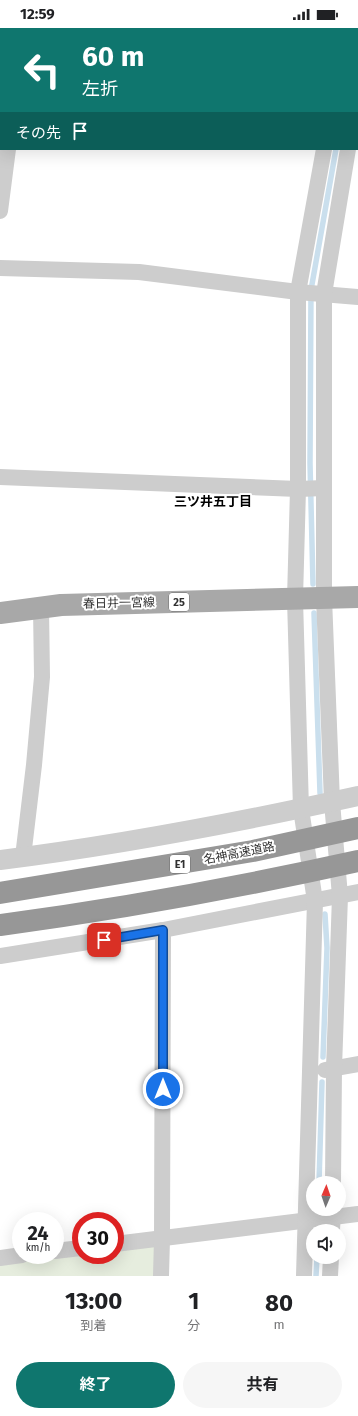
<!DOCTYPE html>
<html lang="ja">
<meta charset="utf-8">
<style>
body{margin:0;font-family:"Fira Sans","Noto Sans JP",sans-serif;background:#f6f6f6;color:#202124;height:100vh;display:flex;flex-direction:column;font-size:15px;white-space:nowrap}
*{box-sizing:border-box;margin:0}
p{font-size:13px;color:#757577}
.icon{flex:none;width:22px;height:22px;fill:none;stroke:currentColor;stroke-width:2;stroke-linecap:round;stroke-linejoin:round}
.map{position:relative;height:1248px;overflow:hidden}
.details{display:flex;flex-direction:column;background:#fff;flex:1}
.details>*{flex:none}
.banner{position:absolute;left:0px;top:0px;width:358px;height:122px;box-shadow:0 4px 16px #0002;background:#0f766e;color:#fff;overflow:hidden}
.needle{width:26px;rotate:2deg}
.tools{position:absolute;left:306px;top:1148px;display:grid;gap:8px}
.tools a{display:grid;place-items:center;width:40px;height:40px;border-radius:50%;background:#fff;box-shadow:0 4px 16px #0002;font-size:20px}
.speed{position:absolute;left:12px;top:1184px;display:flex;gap:8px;font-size:20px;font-weight:700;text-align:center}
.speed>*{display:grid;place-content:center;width:52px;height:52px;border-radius:50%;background:#fff;box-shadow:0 4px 16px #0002;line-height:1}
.speed small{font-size:10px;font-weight:400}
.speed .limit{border:6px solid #d22;background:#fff;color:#111}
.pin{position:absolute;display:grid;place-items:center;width:34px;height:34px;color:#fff;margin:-17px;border-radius:8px;box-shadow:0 2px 6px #0006}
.me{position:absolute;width:44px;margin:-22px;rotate:0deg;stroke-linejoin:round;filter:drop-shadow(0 0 3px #0008)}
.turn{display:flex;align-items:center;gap:14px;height:84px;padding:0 16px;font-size:18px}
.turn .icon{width:52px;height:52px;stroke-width:2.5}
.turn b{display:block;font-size:28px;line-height:34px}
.then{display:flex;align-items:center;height:38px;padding:0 16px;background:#0003;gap:8px;font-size:15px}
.eta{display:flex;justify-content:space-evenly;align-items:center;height:68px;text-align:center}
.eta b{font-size:24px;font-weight:700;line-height:28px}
.primary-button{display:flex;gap:8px;margin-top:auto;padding:8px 16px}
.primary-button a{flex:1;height:46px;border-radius:24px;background:#0f766e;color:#fff;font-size:16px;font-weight:700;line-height:46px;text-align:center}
.primary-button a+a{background:#f6f6f6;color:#202124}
.status{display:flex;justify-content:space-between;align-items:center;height:28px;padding:0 20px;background:#fff;direction:ltr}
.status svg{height:11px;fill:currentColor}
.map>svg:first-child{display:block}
</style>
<div class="status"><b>12:59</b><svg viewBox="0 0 49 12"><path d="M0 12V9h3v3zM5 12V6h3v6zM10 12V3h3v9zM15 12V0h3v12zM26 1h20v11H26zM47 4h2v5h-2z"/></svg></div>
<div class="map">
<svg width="358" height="1248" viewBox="0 0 358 1248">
<rect width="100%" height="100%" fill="#fff"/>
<!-- green -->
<polygon fill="#e6edde" points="162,1211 161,1248 0,1248 0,1230 22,1227 115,1227 115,1216"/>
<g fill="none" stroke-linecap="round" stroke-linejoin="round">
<!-- stream -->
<g stroke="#cadfed" stroke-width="5.5">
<polyline points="357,4 358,0"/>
<polyline points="313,556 310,435 311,262 336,121"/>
<polyline points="314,585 320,765"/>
<polyline points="323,1029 327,920 325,886"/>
<polyline points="319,1155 322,1054"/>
<polyline points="316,1248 317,1229"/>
</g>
<!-- minor -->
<g stroke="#cdcdcd" stroke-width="16">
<polyline points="15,1 15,0"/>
<polyline points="347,1 347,0"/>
<polyline points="357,73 358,68"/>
<polyline points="0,91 1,91"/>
<polyline points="0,183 8,121"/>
<polyline points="0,240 139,244 298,264 358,269"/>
<polyline points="0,449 298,461 324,460"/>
<polyline points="23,829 34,737 42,649 41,579"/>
<polyline points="0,928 163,902 358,864"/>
<polyline points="325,1042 358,1036"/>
<polyline points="333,1155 334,1040 340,868 332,774 324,570 324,266 348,121"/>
<polyline points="332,1203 333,1181"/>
<polyline points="115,1216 358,1186"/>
<polyline points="55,1223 81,1220"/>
<polyline points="0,1230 22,1227"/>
<polyline points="161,1248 162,1211 163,902"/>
<polyline points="304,1248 315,873 301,781 295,571 298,461 298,264 324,121"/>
<polyline points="330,1248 331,1229"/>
</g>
<!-- tertiary -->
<path stroke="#cdcdcd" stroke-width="20" d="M 0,832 C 120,817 240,794 358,768"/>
<!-- primary -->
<polyline stroke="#a8a8a8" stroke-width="22" points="0,585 61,577 358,569"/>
<!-- motorway-bridge -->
<g stroke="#979797" stroke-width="22">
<polyline points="0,865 253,823 358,800"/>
<path d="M 0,897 C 120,881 240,859 358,833"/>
</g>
</g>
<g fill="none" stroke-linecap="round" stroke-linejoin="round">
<defs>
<polyline id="route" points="104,912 163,902 163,1061"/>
</defs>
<!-- route casing -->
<use href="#route" stroke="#114b97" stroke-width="10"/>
<!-- route -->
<use href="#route" stroke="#1a73e8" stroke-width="7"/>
</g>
<g text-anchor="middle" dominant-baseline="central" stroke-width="4" stroke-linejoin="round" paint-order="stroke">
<!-- shield labels -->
<g fill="#fff" stroke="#6e6e6e" stroke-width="1">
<rect x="169" y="565" width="20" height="18" rx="3"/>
<rect x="170" y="827" width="20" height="18" rx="3"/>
</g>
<g font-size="11" font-weight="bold" fill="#303030">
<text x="179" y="574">25</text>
<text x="180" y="836">E1</text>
</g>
<!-- street labels -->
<g font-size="12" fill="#303030" stroke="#fff">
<text transform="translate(119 575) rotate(-1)">春日井一宮線</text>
<text transform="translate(239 825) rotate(-11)">名神高速道路</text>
</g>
<!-- neighbourhood labels -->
<g font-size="13" font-weight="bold" fill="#000" stroke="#fff">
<text x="213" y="473">三ツ井五丁目</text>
</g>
</g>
</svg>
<div class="tools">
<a><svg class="needle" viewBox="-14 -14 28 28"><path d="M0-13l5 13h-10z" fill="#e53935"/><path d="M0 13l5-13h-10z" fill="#757577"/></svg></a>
<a><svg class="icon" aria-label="sound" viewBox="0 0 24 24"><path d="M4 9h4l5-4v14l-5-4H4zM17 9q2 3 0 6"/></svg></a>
</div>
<div class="speed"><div>24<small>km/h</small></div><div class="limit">30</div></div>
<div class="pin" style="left:104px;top:912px;background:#d93025"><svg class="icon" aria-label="arrive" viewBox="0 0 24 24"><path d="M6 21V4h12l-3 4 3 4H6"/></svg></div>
<svg class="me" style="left:163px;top:1061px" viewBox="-20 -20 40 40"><circle r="17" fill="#1a73e8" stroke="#fff" stroke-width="3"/><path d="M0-11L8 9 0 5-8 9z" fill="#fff"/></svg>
<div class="banner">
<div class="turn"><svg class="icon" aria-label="left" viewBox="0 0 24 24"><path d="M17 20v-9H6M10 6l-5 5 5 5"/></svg><div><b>60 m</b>左折</div></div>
<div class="then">その先<svg class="icon" aria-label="arrive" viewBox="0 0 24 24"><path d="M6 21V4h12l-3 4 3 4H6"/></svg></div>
</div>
</div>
<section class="details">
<div class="eta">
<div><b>13:00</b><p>到着</p></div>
<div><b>1</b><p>分</p></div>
<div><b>80</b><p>m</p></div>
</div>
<div class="primary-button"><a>終了</a><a>共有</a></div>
</section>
